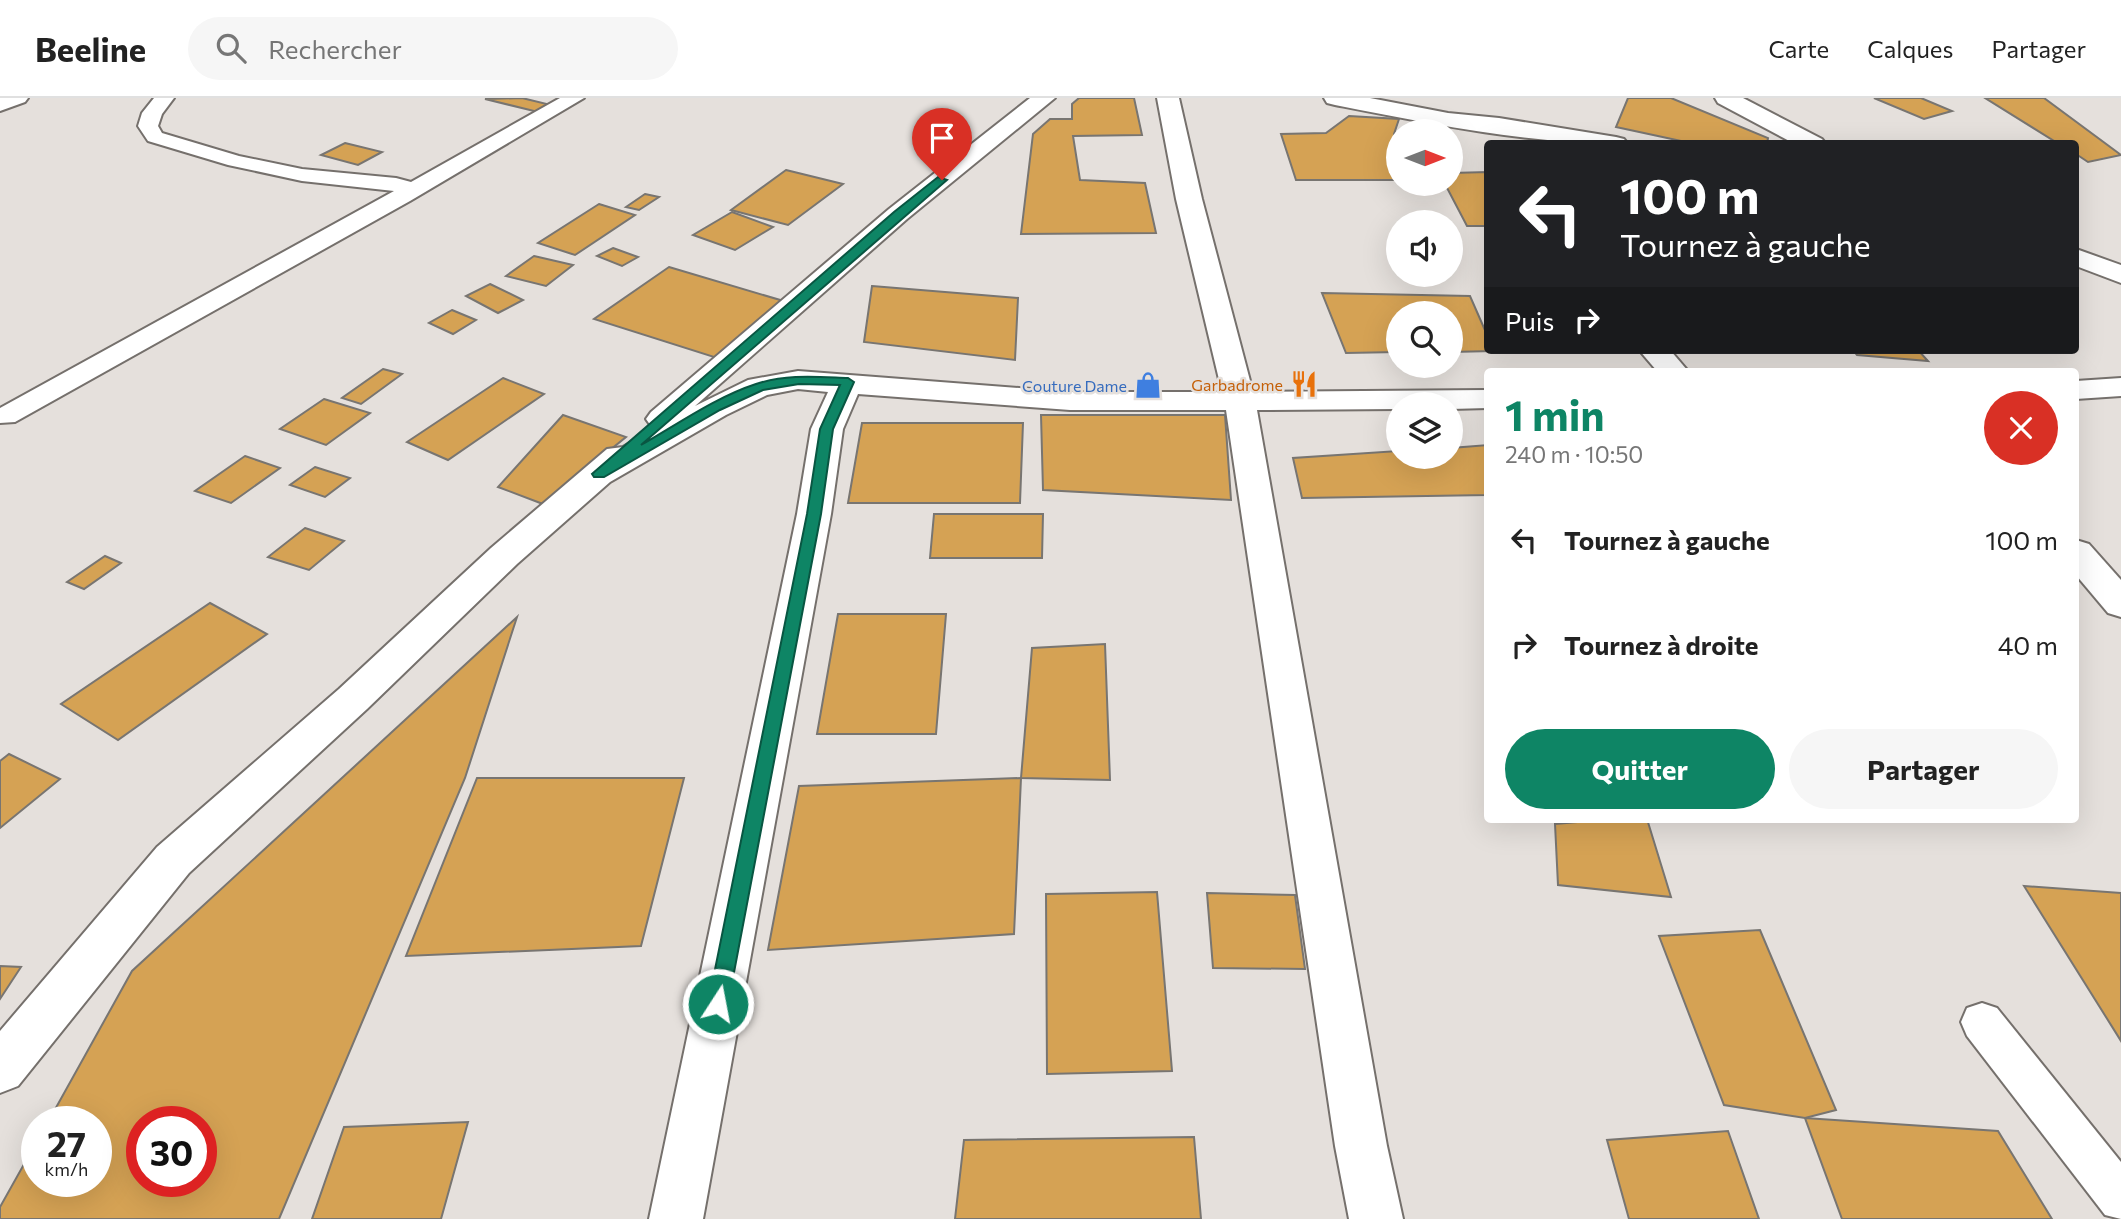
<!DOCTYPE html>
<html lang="fr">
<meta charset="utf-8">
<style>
body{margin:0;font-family:Commissioner,sans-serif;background:#f6f6f6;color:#222;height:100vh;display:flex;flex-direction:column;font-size:26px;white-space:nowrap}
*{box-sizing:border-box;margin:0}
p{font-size:23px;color:#767676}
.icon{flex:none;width:38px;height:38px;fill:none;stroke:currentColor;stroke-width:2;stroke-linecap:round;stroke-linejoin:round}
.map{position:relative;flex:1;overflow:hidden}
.panel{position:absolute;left:1484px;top:270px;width:595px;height:455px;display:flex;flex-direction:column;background:#fff;border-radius:7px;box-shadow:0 7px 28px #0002}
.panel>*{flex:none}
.hud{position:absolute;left:1484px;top:42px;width:595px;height:214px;border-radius:7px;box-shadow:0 7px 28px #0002;background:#202124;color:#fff;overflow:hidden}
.needle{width:46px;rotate:90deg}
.fabs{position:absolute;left:1386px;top:21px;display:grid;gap:14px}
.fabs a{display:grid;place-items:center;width:77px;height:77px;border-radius:50%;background:#fff;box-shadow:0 7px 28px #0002;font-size:35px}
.speed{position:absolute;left:21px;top:1008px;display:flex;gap:14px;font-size:35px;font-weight:700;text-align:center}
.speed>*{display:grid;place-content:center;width:91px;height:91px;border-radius:50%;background:#fff;box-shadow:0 7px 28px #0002;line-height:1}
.speed small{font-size:18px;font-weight:400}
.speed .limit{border:10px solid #d22;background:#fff;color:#111}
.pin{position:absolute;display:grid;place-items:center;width:60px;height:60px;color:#fff;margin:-72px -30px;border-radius:50% 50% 50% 0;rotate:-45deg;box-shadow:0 0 7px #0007}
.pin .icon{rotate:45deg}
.me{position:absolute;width:77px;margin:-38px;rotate:11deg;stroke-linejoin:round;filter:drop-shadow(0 0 5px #0008)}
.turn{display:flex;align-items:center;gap:24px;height:147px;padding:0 21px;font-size:32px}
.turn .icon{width:91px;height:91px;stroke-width:2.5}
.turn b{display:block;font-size:49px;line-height:60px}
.then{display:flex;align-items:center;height:66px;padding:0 21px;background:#0003;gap:14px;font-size:26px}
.round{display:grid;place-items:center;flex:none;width:74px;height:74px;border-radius:37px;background:#f6f6f6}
.overview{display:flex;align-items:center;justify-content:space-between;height:119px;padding:0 21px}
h1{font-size:42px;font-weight:700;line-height:52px;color:#0e8565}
.cta{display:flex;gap:14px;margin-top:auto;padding:14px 21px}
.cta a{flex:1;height:80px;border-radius:42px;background:#0e8565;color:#fff;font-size:28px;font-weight:700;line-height:80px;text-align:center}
.cta a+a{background:#f6f6f6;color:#222}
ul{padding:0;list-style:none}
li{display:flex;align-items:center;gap:21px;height:105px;padding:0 21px}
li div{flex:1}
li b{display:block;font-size:26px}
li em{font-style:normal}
header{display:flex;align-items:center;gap:42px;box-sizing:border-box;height:98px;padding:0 35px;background:#fff;border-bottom:2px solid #e0e0e0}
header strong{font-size:33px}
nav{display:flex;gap:38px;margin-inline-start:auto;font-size:24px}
.search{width:490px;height:63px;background:#f6f6f6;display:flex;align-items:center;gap:18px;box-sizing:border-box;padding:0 24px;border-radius:38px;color:#767676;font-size:26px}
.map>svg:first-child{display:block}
</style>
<header>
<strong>Beeline</strong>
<div class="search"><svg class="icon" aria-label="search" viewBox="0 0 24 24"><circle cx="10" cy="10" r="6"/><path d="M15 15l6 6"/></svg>Rechercher</div>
<nav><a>Carte</a><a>Calques</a><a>Partager</a></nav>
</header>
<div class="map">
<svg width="2121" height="1121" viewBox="0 0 2121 1121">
<rect width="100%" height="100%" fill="#e5e0dc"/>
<!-- building -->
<g fill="#d5a254" stroke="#787571" stroke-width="2" fill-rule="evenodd">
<polygon points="522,0 551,7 538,14 485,1"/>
<polygon points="1079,0 1134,0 1142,37 1073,38 1080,82 1145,85 1156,135 1021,136 1033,36 1050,21 1072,21 1072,6"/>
<polygon points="1628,0 1671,0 1768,40 1767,46 1695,46 1616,29"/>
<polygon points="1874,0 1921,0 1952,13 1924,21"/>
<polygon points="1985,0 2044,0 2121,57 2088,64 2076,56 2076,46 2059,46"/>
<polygon points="1349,18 1399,21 1394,36 1398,48 1398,82 1296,82 1281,36 1326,35"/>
<polygon points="345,45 382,54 358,67 321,57"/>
<polygon points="786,72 843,86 788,127 731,112"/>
<polygon points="1488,74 1488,128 1467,128 1445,86 1451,86 1451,75"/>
<polygon points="645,96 659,99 639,112 626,109"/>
<polygon points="599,106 635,117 575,157 538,145"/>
<polygon points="732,114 773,129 735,152 693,137"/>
<polygon points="613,150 638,159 622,168 597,158"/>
<polygon points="534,158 573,167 546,188 506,178"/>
<polygon points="669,169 787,204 717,260 594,221"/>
<polygon points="490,186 523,202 498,215 466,198"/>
<polygon points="872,188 1018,200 1015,262 864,244"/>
<polygon points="1322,195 1470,198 1488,239 1488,252 1494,253 1451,254 1451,215 1398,215 1398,254 1346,255"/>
<polygon points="452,212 476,222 453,236 429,225"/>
<polygon points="1853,252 1918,252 1928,263 1857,257"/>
<polygon points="383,271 402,276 361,306 342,300"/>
<polygon points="503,280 544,296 448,362 407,344"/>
<polygon points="324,301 370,315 326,347 280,331"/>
<polygon points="563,317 626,339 543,406 498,389"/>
<polygon points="1041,317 1225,317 1231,402 1043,392"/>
<polygon points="862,325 1023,325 1020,405 848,405"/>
<polygon points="1488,347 1488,397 1302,400 1293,360 1398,353 1398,359 1451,359 1451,350"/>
<polygon points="245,358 280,370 231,405 195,393"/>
<polygon points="315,369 350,380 325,399 290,387"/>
<polygon points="934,416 1043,416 1042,460 930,460"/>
<polygon points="305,430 344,443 309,472 268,459"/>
<polygon points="105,458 121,465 84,491 67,484"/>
<polygon points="210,505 267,536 118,642 61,606"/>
<polygon points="838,516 946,516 936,636 817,636"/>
<path d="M 517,519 L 465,680 L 279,1121 L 0,1121 L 0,1109 L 37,1043 L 37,1083 L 96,1083 L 96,1024 L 48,1024 L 132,873 ZM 142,1024 L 201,1024 L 201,1083 L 142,1083 Z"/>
<polygon points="1105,546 1110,682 1021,680 1032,550"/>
<polygon points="9,656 60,681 0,730 0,663"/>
<polygon points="477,680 684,680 641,848 406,858"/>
<polygon points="1021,680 1014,836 768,852 799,688"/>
<polygon points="1612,721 1647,721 1671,799 1558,787 1555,726"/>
<polygon points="2024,788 2121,795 2121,943"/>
<polygon points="1157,794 1172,973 1047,976 1046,796"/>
<polygon points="1207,795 1295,797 1305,871 1213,870"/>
<polygon points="1760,832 1836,1012 1805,1020 1724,1007 1659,838"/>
<polygon points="0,868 21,869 0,901"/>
<polygon points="1805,1020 1998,1033 2052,1121 1842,1121"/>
<polygon points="468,1024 441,1121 312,1121 344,1029"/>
<polygon points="1728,1033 1759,1121 1629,1121 1607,1042"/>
<polygon points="1194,1039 1201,1121 955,1121 964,1042"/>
</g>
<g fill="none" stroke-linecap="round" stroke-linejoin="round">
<defs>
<g id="service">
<polygon points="0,0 28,0 25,4 0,13"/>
<polygon points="154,0 174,0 162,16 158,28 162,35 239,58 302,71 396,80 411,84 560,0 584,0 410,103 15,324 0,325 0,310 394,93 302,83 228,67 148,43 138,28 142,15"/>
<polygon points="1982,905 1997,910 2121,1064 2121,1121 2105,1117 1967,938 1961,924 1967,910"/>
</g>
<g id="minor">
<polygon points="1030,0 1055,0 907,121 695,308 748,282 798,273 1070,294 1222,294 1176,101 1157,0 1179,0 1202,101 1253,294 1488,292 1488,310 1451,311 1451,306 1398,306 1398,311 1257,312 1387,1048 1403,1121 1349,1121 1335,1048 1226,312 1070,312 858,296 843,331 831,416 703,1121 649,1121 797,416 811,331 828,294 798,291 767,297 726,317 610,384 517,466 367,611 189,775 18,988 0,995 0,933 157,749 339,591 491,450 607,351 623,349 657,329 651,328 646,321 651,314 889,111"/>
<path d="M 1324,0 L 1370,0 L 1448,15 L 1499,20 L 1616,39 L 1624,41 L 1628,46 C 1529,46 1431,26 1335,7 L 1327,5 Z"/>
<polygon points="1715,0 1743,0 1822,41 1826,46 1795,46 1718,5"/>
<polygon points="2076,151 2121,167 2121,185 2076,168"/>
<polygon points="1639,252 1670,252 1688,273 1657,273"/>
<polygon points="2121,280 2121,298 2076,301 2076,283"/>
<polygon points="2076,442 2089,446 2121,482 2121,519 2108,515 2076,477"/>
</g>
</defs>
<!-- service casing -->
<use href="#service" stroke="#75706c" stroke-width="4"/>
<!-- minor casing -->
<use href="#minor" stroke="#75706c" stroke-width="4"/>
<!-- service -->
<use href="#service" fill="#fff" fill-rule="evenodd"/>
<!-- minor -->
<use href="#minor" fill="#fff" fill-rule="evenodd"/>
</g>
<!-- route -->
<path fill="#0e8565" stroke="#095642" stroke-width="2" d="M 938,79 L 947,82 L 641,347 C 678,326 716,299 756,286 C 786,276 817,279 848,280 L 854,284 L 833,331 L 821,416 L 728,906 L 725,912 L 718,915 L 711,912 L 708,906 L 807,416 L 820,331 L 840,287 L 799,286 L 763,292 L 720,312 L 604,379 L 594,379 L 592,376 L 894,114 Z"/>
<!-- icons -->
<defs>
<symbol id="restaurant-bare" viewBox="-9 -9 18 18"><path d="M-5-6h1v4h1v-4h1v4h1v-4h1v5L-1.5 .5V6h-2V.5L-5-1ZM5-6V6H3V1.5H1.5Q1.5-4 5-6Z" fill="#e8710a" stroke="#e5e0dc" stroke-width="2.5" paint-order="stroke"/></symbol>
<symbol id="shop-bare" viewBox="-9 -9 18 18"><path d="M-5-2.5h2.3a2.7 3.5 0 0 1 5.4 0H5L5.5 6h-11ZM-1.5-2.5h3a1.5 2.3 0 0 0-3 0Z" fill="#3f7fe0" stroke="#e5e0dc" stroke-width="2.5" paint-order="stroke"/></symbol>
</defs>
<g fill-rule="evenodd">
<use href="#restaurant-bare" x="1285" y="267" width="38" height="38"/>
<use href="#shop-bare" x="1129" y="268" width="38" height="38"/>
</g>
<g text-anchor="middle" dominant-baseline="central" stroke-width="5" stroke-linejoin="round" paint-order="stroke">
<!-- far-food labels -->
<g font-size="16" fill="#c56008" stroke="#e5e0dc" text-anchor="end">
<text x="1283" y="286">Garbadrome</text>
</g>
<!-- far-shop labels -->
<g font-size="16" fill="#366cbe" stroke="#e5e0dc" text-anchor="end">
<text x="1127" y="287">Couture Dame</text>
</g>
</g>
</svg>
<div class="fabs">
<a><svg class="needle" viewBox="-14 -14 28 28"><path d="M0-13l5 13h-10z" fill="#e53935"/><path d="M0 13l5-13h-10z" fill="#767676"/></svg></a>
<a><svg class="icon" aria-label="sound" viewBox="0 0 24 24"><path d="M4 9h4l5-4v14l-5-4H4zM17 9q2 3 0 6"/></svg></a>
<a><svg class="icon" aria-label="search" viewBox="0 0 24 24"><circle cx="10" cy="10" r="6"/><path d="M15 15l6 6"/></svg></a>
<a><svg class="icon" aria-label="layers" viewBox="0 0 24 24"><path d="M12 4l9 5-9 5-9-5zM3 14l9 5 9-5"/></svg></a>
</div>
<div class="speed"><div>27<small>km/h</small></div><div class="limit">30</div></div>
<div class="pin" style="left:942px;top:82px;background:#d93025"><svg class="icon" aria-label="arrive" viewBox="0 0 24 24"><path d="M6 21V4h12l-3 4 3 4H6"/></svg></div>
<svg class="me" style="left:718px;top:906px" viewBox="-20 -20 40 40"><circle r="17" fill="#0e8565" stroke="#fff" stroke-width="3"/><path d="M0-11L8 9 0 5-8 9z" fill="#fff"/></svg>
<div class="hud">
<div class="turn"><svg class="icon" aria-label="left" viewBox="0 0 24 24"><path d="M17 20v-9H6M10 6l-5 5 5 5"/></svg><div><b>100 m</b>Tournez à gauche</div></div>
<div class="then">Puis<svg class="icon" aria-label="right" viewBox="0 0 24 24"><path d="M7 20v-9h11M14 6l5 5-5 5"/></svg></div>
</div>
<section class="panel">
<div class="overview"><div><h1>1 min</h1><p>240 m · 10:50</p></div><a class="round" style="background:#d93025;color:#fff"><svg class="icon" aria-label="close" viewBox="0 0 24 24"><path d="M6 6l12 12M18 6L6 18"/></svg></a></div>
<ul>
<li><svg class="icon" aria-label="left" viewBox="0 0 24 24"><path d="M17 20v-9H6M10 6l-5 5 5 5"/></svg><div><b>Tournez à gauche</b></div><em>100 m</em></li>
<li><svg class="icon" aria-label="right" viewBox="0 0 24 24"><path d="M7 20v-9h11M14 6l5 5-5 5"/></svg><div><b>Tournez à droite</b></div><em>40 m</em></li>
</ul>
<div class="cta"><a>Quitter</a><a>Partager</a></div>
</section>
</div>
